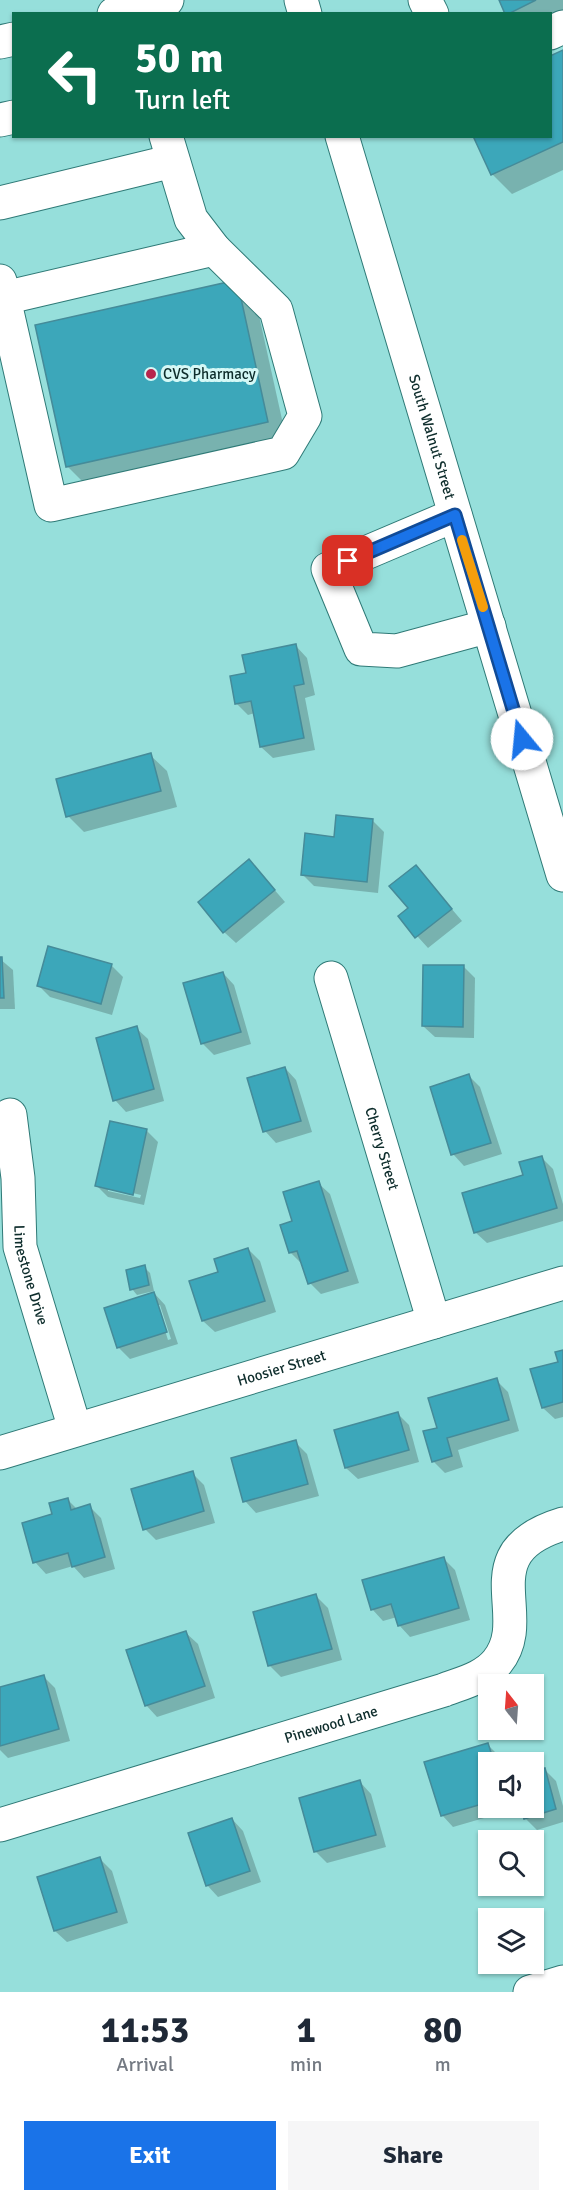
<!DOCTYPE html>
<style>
body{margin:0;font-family:Signika,sans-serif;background:#f6f6f7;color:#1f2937;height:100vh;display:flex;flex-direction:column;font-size:22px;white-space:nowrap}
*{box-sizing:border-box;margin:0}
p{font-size:20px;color:#747a83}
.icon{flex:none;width:33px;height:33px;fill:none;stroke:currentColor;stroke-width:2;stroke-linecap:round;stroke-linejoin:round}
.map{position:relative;height:1992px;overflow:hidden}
.drawer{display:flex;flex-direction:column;background:#fff;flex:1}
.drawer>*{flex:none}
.banner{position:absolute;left:12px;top:12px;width:540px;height:126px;border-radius:0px;box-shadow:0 2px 4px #0004;background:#0b6e4f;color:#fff;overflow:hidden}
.needle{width:39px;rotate:343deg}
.controls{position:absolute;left:478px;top:1674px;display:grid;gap:12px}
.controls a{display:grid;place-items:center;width:66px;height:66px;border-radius:0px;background:#fff;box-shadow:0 2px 4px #0004;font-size:30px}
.pin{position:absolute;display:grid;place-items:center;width:51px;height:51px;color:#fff;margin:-26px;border-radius:12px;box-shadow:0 3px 9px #0006}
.me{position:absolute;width:66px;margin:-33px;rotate:343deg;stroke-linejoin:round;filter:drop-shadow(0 0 4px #0008)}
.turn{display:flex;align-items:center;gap:21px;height:126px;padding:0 24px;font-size:27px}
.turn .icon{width:78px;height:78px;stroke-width:2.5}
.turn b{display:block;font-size:42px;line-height:51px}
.eta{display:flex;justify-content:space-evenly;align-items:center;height:102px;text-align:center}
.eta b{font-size:36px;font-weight:800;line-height:42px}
.action{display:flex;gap:12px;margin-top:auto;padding:12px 24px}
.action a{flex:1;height:69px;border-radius:0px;background:#1a73e8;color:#fff;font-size:24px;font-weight:800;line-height:69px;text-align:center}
.action a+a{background:#f6f6f7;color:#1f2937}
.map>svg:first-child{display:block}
</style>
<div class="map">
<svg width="563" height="1992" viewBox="0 0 563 1992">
<rect width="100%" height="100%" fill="#96dfdb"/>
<!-- shadow -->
<g fill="#0003" fill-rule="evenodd">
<polygon points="500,0 563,0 563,11 550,17 550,14 507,14"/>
<polygon points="563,51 563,170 512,194 492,174 550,136"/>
<polygon points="236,282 256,302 287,442 87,486 67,466"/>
<polygon points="296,646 307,658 315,695 305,698 315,750 273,758 261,747 255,713 248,715 236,703 248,674"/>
<polygon points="150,755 167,771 177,807 84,832 68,816"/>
<polygon points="373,821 384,832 378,893 314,886 302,874 336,839"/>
<polygon points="416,867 462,921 428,948 400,917 410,908"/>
<polygon points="260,873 285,902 236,943 224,932"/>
<polygon points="0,959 13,970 15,1009 0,1009"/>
<polygon points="111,965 123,977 112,1015 50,997 38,985"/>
<polygon points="464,967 475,978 474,1038 435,1037 423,1026"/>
<polygon points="223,973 234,985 251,1044 214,1055 202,1043"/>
<polygon points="136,1028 148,1039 164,1101 126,1112 115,1100"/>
<polygon points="285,1068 296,1080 312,1132 276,1143 265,1131"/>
<polygon points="469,1076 480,1087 502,1154 464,1166 453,1154"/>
<path d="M 147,1131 L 158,1142 L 144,1205 L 108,1197 L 97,1186 ZM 108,1187 L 141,1195 L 140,1198 L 108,1191 Z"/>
<polygon points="541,1157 553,1169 563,1204 563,1221 487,1243 475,1232"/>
<polygon points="318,1183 330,1194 359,1283 321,1294 310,1283 302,1264 290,1252 294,1222"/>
<polygon points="248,1249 260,1261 276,1312 215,1332 203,1321 220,1273"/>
<polygon points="144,1267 150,1273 154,1291 137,1295 132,1289"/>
<path d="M 154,1293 L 165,1305 L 178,1344 L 130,1359 L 118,1347 ZM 157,1305 L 160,1305 L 171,1339 L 168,1340 Z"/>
<polygon points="563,1352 563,1417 555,1419 543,1408"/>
<polygon points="496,1380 508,1392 519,1431 458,1450 463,1467 445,1473 433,1461 438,1429"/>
<polygon points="397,1413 409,1425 419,1462 358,1479 346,1468 336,1431"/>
<polygon points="295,1442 307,1454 319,1496 256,1513 245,1501"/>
<polygon points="192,1473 204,1485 215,1523 156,1540 145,1529"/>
<polygon points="68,1500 77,1509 89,1506 101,1518 115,1569 84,1578 73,1566 46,1574 35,1562 54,1515"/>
<polygon points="444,1559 455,1570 470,1620 410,1637 399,1625 397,1617 383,1621 372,1609"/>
<polygon points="316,1596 328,1608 342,1660 281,1677 270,1666 255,1613"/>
<polygon points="186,1633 198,1644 215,1698 157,1717 146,1705"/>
<polygon points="43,1676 55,1688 70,1741 8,1758 0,1750 0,1689"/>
<polygon points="488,1745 500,1757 501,1762 489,1762 489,1808 515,1809 453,1827 442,1815"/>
<polygon points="544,1769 556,1781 563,1806 563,1822 537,1830 525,1818 522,1808 534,1808 534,1772"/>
<polygon points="360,1782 371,1794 386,1847 327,1863 316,1852 301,1799"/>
<polygon points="232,1819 243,1831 261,1882 218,1897 207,1885"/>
<polygon points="100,1859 112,1871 128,1923 67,1942 55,1931 39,1878"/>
</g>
<!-- building -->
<g fill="#3ca7ba" stroke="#458b99" stroke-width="1.5">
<polygon points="499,0 536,0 508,14 505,14"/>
<polygon points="563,50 563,142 491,175 473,136 550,136 550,56"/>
<polygon points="237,280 268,422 66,467 35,325"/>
<polygon points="296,644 304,684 294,686 304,738 260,747 251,701 235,704 230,676 246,673 242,655"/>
<polygon points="151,753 161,791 66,817 56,779"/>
<polygon points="336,815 373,819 367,882 301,875 305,833 334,837"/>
<polygon points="249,859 275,890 223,933 198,902"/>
<polygon points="416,865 452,909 415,938 398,916 408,908 389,886"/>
<polygon points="48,946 112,964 101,1004 37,986"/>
<polygon points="0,957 2,957 4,998 0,998"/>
<polygon points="423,965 464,965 463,1027 422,1026"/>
<polygon points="223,972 241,1032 201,1044 183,983"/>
<polygon points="137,1026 154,1089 113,1101 96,1038"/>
<polygon points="285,1067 301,1121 263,1132 247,1078"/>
<polygon points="469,1074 491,1143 451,1155 430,1087"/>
<polygon points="110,1121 147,1129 133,1195 95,1186"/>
<polygon points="542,1156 557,1208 474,1233 462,1193 523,1175 519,1162"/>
<polygon points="319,1181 348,1271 308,1284 297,1251 289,1253 280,1225 292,1221 283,1192"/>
<polygon points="248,1248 265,1301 202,1321 189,1281 218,1272 214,1259"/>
<polygon points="145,1265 149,1285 130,1290 126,1270"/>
<polygon points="154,1292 167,1332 117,1348 104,1308"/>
<polygon points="563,1350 563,1402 542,1408 530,1369 558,1362 555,1352"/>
<polygon points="497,1378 509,1420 447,1438 452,1456 432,1462 423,1431 437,1428 428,1398"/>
<polygon points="398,1412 409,1450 345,1468 334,1430"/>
<polygon points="296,1440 308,1484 243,1502 231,1458"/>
<polygon points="193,1471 204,1511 143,1530 131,1489"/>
<polygon points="68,1498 71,1510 90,1504 105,1557 72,1567 68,1553 33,1563 22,1523 52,1514 49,1503"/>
<polygon points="444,1557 459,1608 398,1626 391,1604 371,1610 362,1580"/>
<polygon points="316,1594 332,1649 268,1666 253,1612"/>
<polygon points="186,1631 205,1686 145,1706 126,1650"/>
<polygon points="44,1675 59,1729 0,1746 0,1687"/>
<polygon points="488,1743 494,1762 489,1762 489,1802 441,1816 424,1762"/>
<polygon points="545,1768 556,1809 524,1819 521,1808 534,1808 534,1771"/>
<polygon points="360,1780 376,1835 314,1852 299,1798"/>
<polygon points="232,1818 250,1871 206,1886 188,1833"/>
<polygon points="100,1857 117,1912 54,1931 37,1877"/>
</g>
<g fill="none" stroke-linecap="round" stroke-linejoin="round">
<defs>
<g id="minor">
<polyline points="425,0 432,14"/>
<polyline points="114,14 167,0"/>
<polyline points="550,33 563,27"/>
<polyline points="0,42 14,39"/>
<polyline points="0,120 14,117"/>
<polyline points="0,203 173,161"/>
<polyline points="0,281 51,505 283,453 305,416 276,310 214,249 191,219 166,136"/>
<polyline points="0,299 214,249"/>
<polyline points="455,515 328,569 361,649 397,651 489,626"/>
<path id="s1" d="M 331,978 L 434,1322"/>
<path id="s2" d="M 10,1115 L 18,1178 L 20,1247 L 75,1429"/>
<path id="s3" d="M 0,1453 L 563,1283"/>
<path id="s4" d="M 0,1825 L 444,1690 C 462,1683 484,1678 497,1662 C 535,1616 467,1553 563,1524"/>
<polyline points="530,1992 563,1982"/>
</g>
<g id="major">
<polyline points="301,0 305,14"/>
<path id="s5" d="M 342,136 L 563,875"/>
</g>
</defs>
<!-- minor casing -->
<use href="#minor" stroke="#2f7a77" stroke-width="35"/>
<!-- major casing -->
<use href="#major" stroke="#2f7a77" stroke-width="35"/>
<!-- minor -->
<use href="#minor" stroke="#fff" stroke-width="33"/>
<!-- major -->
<use href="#major" stroke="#fff" stroke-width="33"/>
</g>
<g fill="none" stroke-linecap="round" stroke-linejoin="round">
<defs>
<polyline id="route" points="348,561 455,515 522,739"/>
</defs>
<!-- route casing -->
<use href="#route" stroke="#114b97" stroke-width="15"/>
<!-- route -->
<use href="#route" stroke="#1a73e8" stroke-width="10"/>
<!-- slow -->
<polyline stroke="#f59e0b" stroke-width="10" points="462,540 483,607"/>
</g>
<!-- markers -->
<circle fill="#b7264c" stroke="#d5f8f6" stroke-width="2" cx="151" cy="374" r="6"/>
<g text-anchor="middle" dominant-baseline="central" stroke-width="6" stroke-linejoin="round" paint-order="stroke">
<!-- poi labels -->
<g font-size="15" fill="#0e2d2c" stroke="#d5f8f6" text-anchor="start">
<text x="163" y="374">CVS Pharmacy</text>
</g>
<!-- street labels -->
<g font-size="15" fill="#0e2d2c" stroke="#d5f8f6">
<text stroke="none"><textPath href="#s5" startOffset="314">South Walnut Street</textPath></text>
<text stroke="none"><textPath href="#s1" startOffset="178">Cherry Street</textPath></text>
<text stroke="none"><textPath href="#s2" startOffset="162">Limestone Drive</textPath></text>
<text stroke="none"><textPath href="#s3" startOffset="294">Hoosier Street</textPath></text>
<text stroke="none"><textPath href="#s4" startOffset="346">Pinewood Lane</textPath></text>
</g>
</g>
</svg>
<div class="controls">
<a><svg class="needle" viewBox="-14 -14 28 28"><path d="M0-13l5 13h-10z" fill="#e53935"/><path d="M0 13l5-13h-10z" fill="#747a83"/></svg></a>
<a><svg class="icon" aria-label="sound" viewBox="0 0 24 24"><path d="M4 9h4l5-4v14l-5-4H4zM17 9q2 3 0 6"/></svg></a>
<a><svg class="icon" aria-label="search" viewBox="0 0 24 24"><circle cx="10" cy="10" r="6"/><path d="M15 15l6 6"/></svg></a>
<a><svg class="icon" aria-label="layers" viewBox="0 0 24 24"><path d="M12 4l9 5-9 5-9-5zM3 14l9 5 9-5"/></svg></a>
</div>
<div class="pin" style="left:348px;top:561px;background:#d93025"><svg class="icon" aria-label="arrive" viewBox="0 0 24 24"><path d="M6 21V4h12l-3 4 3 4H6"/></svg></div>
<svg class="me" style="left:522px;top:739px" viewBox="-20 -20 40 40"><circle r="19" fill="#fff"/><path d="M0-13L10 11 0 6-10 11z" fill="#1a73e8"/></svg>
<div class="banner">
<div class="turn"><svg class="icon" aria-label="left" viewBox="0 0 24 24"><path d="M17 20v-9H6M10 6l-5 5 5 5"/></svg><div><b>50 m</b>Turn left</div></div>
</div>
</div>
<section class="drawer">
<div class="eta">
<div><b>11:53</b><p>Arrival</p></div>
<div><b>1</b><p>min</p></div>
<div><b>80</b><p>m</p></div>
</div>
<div class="action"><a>Exit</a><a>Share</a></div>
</section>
